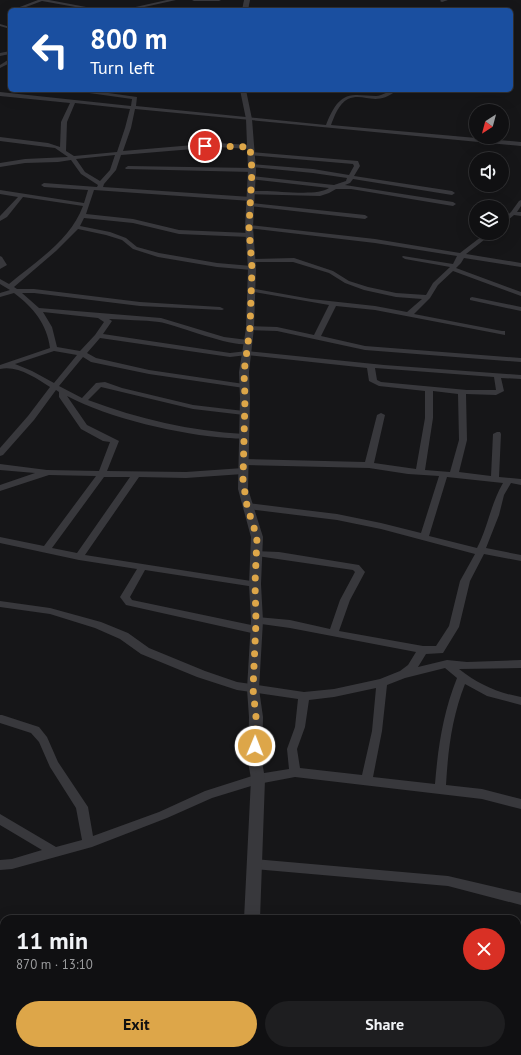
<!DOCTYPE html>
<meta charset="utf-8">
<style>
body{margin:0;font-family:"PT Sans",sans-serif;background:#1e1e20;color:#f1f3f6;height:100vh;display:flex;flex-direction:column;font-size:15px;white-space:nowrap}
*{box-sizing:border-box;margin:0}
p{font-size:13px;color:#9c9d9f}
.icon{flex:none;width:22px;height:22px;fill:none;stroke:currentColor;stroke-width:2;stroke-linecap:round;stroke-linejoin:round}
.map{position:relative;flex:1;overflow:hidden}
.drawer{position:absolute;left:0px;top:915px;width:521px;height:140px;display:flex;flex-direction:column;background:#101012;border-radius:12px 12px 0 0;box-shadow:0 4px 16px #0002,0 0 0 1px #303032}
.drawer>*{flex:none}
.banner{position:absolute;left:8px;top:8px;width:505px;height:84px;border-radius:6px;box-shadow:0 4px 16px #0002,0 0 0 1px #303032;background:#1a4fa0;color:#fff;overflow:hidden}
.needle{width:26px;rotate:216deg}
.buttons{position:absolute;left:469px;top:104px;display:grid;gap:8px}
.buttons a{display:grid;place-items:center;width:40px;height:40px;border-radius:50%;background:#101012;box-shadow:0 4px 16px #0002,0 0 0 1px #303032;font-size:20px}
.pin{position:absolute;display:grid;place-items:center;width:34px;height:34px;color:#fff;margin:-17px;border:2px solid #fff;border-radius:50%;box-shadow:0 1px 4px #0007}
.me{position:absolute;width:44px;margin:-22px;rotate:1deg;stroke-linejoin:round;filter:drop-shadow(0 0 3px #0008)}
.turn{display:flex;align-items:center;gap:14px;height:84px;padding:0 16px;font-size:18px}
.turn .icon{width:52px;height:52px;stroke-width:2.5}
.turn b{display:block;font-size:28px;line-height:34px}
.round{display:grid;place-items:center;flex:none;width:42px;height:42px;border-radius:21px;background:#1e1e20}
.overview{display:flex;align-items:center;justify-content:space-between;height:68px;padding:0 16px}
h1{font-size:24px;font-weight:800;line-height:30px}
.cta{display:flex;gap:8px;margin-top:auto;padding:8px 16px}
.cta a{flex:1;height:46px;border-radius:24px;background:#dda649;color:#111;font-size:16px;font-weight:800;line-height:46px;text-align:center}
.cta a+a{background:#1e1e20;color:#f1f3f6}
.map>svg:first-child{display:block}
</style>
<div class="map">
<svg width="521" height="1055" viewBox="0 0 521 1055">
<rect width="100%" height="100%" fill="#161618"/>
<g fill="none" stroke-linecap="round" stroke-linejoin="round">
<!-- minor -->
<g fill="#38383c" fill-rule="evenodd">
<polygon points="38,0 49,0 102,10 92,10 42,1 18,10 12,10"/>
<polygon points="167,0 176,0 131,10 122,10"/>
<polygon points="192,0 221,0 219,1 194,1"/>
<polygon points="441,0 448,0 442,2 440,1"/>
<rect x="50" y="8" width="4" height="2"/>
<polygon points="0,24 10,27 10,29 0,26"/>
<polygon points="10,51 10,54 0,56 0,53"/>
<polygon points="8,60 10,60 10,63 0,68 0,65"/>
<path d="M 87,90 L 137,97 L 136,106 L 326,125 C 332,110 339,94 357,95 C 363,95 370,96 376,96 C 383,96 388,90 397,90 C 375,108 365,92 348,99 C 339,103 334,117 331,125 L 521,142 L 521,146 L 135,109 L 131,128 L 123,151 L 217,143 L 250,145 L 253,147 L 250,149 L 217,147 L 121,155 L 116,170 L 104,184 L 103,187 L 251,197 L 254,199 L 251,201 L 94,190 L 86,214 L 133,219 L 179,230 L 249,233 L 252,235 L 249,237 L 179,234 L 133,223 L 84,218 L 80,226 L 110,232 L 126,238 L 137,247 L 159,253 L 217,263 L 252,266 L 255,268 L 252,270 L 217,267 L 158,257 L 133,249 L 122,240 L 106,235 L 78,229 L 56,251 L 14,287 L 17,289 L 34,289 L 140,302 L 220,307 L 224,309 L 222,310 L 140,306 L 34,293 L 22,293 L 39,308 L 161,318 L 224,337 L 248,340 L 252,342 C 240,352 176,324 159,322 C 143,320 126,320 109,319 L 112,321 L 103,334 L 230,353 L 247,351 L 384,365 L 521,375 L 521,379 L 501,378 L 504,391 L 496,395 L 466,394 L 467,440 L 459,472 L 491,476 L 493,434 L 497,432 L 500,432 L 501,434 L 499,477 L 521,479 L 521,485 L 511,483 L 504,495 L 499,515 L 486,548 L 521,555 L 521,561 L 484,554 L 470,581 L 459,627 L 443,653 L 426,654 L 418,667 L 447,660 L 467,662 L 521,660 L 521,668 L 459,669 C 478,684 498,693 521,697 L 521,705 L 487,696 L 465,684 C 452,717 448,750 446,785 L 482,789 L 521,799 L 521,809 L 482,799 L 295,777 L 258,784 L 212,798 L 167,818 L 92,847 L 12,869 L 0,870 L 0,860 L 12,859 L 42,850 L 0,825 L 0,814 L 56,847 L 82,840 L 76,808 L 50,767 L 39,742 L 31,733 L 0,723 L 0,715 L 2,715 L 39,727 L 47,737 L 58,762 L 88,807 L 93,836 L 159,812 L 205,791 L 258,774 L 289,769 L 287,749 L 295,727 L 298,699 L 237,690 L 197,677 L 141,654 L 120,639 L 95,628 L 50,614 L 0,607 L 0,601 L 50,608 L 101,622 L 128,633 L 149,648 L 205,671 L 237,682 L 304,692 L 334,689 L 380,679 L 400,671 L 408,665 L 416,652 L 290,628 L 254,623 L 252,621 L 254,619 L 257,617 L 290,620 L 330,629 L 340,600 L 355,572 L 353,570 L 257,556 L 254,555 L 252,553 L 254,551 L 279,552 L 359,565 L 365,572 L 350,600 L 339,631 L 423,646 L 436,646 L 449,626 L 460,581 L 475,554 L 381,529 L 337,520 L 247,509 L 243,506 L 247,503 L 337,514 L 381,523 L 421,533 L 439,476 L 408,474 L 369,468 L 243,465 L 239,462 L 243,459 L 365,462 L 377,415 L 381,413 L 385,415 L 374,463 L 416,469 L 425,418 L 425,391 L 379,386 L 369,381 L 367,368 L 247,355 L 230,357 L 100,338 L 87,353 L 96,358 L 149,370 L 244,384 L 248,386 L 244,388 L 149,374 L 91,362 L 83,357 L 59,386 L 82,398 L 96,383 L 105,382 L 122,388 L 193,405 L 244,411 L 248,413 L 244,415 L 193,409 L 101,387 L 88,400 C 139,419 190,431 244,434 L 248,436 C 243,440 234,438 228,438 C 181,435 108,418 67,396 L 87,425 L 119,441 L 107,471 L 186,472 L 243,468 L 247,471 L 243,474 L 186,478 L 139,477 L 85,555 L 258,582 L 260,584 L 258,586 L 255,587 L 145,570 L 130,597 L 132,600 L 256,626 L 260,627 L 261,630 L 260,633 L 256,634 L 126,605 L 120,597 L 137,569 L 79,560 L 0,543 L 0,537 L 44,546 L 96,476 L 49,475 L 0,491 L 0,485 L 35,473 L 0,470 L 0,464 L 47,470 L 99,471 L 110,442 L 103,441 L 81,429 L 59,397 L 59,392 L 56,390 L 34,420 L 3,455 L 0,456 L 0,448 L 28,416 L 50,387 C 36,378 17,365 0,369 L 0,365 L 50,348 C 47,324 33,307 14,293 L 0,297 L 0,293 L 10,290 L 0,284 L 0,279 L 9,284 C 36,261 70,241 83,206 L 23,197 L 7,217 L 0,221 L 0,216 L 18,197 L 0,194 L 0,190 L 84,203 L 88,190 L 44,187 L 41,185 L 44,183 L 97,187 L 98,185 L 81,174 L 71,160 L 58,162 L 25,163 L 0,167 L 0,163 L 25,159 L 68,157 L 55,148 L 0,141 L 0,137 L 48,143 L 60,147 L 61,122 L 70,103 L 0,96 L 0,92 L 131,106 L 132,99 L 89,93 L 87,92 ZM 75,103 L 130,109 L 125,128 L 117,152 L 74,156 L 66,151 L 67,122 ZM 115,155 L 110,170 L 100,181 L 85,172 L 76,159 ZM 43,312 L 98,318 L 104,322 L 95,335 L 80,351 L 57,347 L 52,327 ZM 54,351 L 77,355 L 54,383 L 32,371 L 15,364 ZM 375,368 L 494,377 L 496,390 L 467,390 L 381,382 L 377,380 ZM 433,391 L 458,394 L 459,440 L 450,472 L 425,470 L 433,418 ZM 104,477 L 130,477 L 77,553 L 52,548 ZM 447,477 L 503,483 C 491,503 488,527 477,548 L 429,536 ZM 445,668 L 457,678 C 443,713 438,747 435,784 L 373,777 L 382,731 L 387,685 L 405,678 ZM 376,688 L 372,731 L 362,775 L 300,768 L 297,749 L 305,727 L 309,700 L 334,697 Z"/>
<path d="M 251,152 L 358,161 L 360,166 L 354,176 L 452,191 L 455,193 L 452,195 L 353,179 L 350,183 L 345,185 L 453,202 L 456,204 L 453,206 L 351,189 L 336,189 L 329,193 L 320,196 L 248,194 L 247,193 C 251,191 255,191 259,191 C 277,190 316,197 329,188 L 250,179 L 250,177 L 252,176 L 334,185 L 346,181 L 347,178 L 313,173 L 252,167 L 250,166 L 250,164 L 313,169 L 349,175 L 354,166 L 353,164 L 249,155 L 249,153 Z"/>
<polygon points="128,166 252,168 255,170 252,172 126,169 125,168"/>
<polygon points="521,200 521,206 517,212 521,212 521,216 514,215 502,225 502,220 511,212 519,201"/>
<polygon points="251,203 365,215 368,217 365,219 249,206 248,205"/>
<polygon points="249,225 375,239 460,253 486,233 493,233 466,254 521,263 521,267 464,258 461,263 456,268 521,292 521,296 453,271 438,285 430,298 414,314 502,331 505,331 505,335 375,310 336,306 321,336 365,346 521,358 521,362 365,350 277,331 247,330 246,328 250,326 277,327 314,335 329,305 248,291 248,289 250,288 311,299 375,306 407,312 422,299 396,297 364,290 345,283 329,273 293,262 251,262 248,260 249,259 294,258 333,271 349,281 368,287 396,293 426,295 433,283 450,267 405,259 402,257 403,256 453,264 457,256 375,243 247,228 247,226"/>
<polygon points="0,256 2,257 7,265 0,269"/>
<polygon points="472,297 521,307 521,311 470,300 470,298"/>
<polygon points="254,859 448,876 521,893 521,905 448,886 254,869 250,868 248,864 250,860"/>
</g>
<!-- tertiary -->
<g fill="#38383c" fill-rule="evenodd">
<polygon points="244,0 250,0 248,10 242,10"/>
<polygon points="240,90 246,90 252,119 256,170 253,227 256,268 254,328 249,372 250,398 248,489 263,537 261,584 263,621 259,689 263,717 262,761 265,779 260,919 244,919 251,779 248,761 249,717 247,689 251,621 249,584 251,537 238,489 240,398 239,372 246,328 248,268 245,227 248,170 246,119"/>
<rect x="242" y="1051" width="16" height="4"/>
</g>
</g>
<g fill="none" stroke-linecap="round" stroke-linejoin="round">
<!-- route -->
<polyline stroke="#dda649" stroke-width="7" stroke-dasharray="0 12.6" points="205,146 250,147 252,170 249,227 252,268 250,328 244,372 245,398 243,480 247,506 257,537 255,584 256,621 253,689 256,717 255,746"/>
</g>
</svg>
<div class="buttons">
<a><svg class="needle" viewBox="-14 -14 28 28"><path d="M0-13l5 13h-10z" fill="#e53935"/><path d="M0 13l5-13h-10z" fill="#9c9d9f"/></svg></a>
<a><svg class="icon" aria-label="sound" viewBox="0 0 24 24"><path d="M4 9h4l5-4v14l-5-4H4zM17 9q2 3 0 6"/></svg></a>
<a><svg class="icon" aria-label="layers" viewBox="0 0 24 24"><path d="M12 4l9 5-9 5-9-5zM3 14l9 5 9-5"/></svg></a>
</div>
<div class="pin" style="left:205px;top:146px;background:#d93025"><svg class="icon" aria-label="arrive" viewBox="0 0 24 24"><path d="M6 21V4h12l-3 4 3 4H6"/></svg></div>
<svg class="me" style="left:255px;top:746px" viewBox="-20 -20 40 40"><circle r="17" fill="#dda649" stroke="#fff" stroke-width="3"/><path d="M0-11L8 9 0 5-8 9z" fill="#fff"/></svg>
<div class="banner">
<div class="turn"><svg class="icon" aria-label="left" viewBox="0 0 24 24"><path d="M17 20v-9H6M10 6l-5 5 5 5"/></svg><div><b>800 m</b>Turn left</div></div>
</div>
<section class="drawer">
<div class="overview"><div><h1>11 min</h1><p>870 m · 13:10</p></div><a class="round" style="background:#d93025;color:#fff"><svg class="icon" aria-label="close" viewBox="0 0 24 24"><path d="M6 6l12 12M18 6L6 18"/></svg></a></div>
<div class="cta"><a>Exit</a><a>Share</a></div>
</section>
</div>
